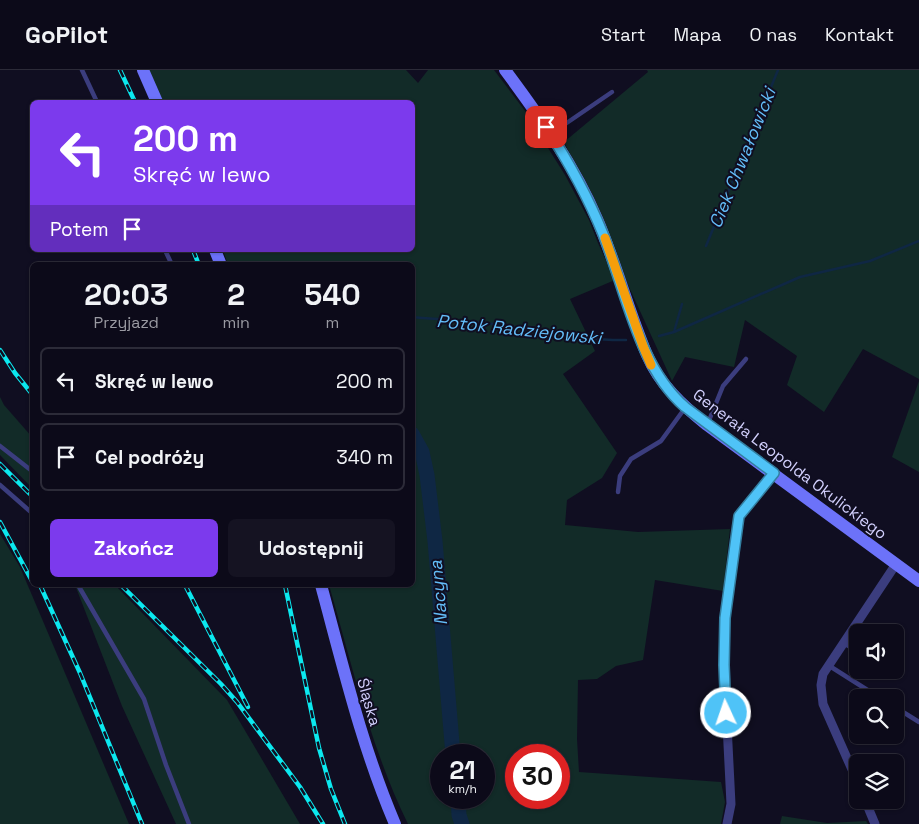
<!DOCTYPE html>
<html lang="pl">
<meta charset="utf-8">
<style>
body{margin:0;font-family:"Space Grotesk",sans-serif;background:#151322;color:#f1f3f6;height:100vh;display:flex;flex-direction:column;font-size:19px;white-space:nowrap}
*{box-sizing:border-box;margin:0}
p{font-size:16px;color:#9a9aa2}
.icon{flex:none;width:28px;height:28px;fill:none;stroke:currentColor;stroke-width:2;stroke-linecap:round;stroke-linejoin:round}
.map{position:relative;flex:1;overflow:hidden}
.side{position:absolute;left:30px;top:192px;width:385px;height:325px;display:flex;flex-direction:column;background:#0c0a19;border-radius:8px;box-shadow:0 1px 4px #0004,0 0 0 1px #2c2b38}
.side>*{flex:none}
.guide{position:absolute;left:30px;top:30px;width:385px;height:152px;border-radius:8px;box-shadow:0 1px 4px #0004,0 0 0 1px #2c2b38;background:#7c3aed;color:#fff;overflow:hidden}
.tools{position:absolute;left:849px;top:554px;display:grid;gap:10px}
.tools a{display:grid;place-items:center;width:55px;height:55px;border-radius:8px;background:#0c0a19;box-shadow:0 1px 4px #0004,0 0 0 1px #2c2b38;font-size:25px}
.speed{position:absolute;left:430px;top:674px;display:flex;gap:10px;font-size:25px;font-weight:700;text-align:center}
.speed>*{display:grid;place-content:center;width:65px;height:65px;border-radius:50%;background:#0c0a19;box-shadow:0 1px 4px #0004,0 0 0 1px #2c2b38;line-height:1}
.speed small{font-size:12px;font-weight:400}
.speed .limit{border:8px solid #d22;background:#fff;color:#111}
.pin{position:absolute;display:grid;place-items:center;width:42px;height:42px;color:#fff;margin:-21px;border-radius:10px;box-shadow:0 2px 8px #0006}
.me{position:absolute;width:55px;margin:-28px;rotate:357deg;stroke-linejoin:round;filter:drop-shadow(0 0 4px #0008)}
.turn{display:flex;align-items:center;gap:18px;height:105px;padding:0 20px;font-size:22px}
.turn .icon{width:65px;height:65px;stroke-width:2.5}
.turn b{display:block;font-size:35px;line-height:42px}
.then{display:flex;align-items:center;height:48px;padding:0 20px;background:#0003;gap:10px;font-size:19px}
.eta{display:flex;justify-content:space-evenly;align-items:center;height:85px;text-align:center}
.eta b{font-size:30px;font-weight:600;line-height:35px}
.cta{display:flex;gap:10px;margin-top:auto;padding:10px 20px}
.cta a{flex:1;height:58px;border-radius:8px;background:#7c3aed;color:#fff;font-size:20px;font-weight:600;line-height:58px;text-align:center}
.cta a+a{background:#151322;color:#f1f3f6}
ul{padding:0;list-style:none}
li{display:flex;align-items:center;gap:15px;height:68px;margin:0 10px 8px;padding:0 10px;border:2px solid #2c2b38;border-radius:8px}
li div{flex:1}
li b{display:block;font-size:19px}
li em{font-style:normal}
header{display:flex;align-items:center;gap:30px;box-sizing:border-box;height:70px;padding:0 25px;background:#0c0a19;border-bottom:1px solid #2c2b38}
header strong{font-size:24px}
nav{display:flex;gap:28px;margin-inline-start:auto;font-size:18px}
.map>svg:first-child{display:block}
</style>
<header>
<strong>GoPilot</strong>
<nav><a>Start</a><a>Mapa</a><a>O nas</a><a>Kontakt</a></nav>
</header>
<div class="map">
<svg width="919" height="754" viewBox="0 0 919 754">
<rect width="100%" height="100%" fill="#100e21"/>
<!-- green -->
<g fill="#122b28" fill-rule="evenodd">
<path d="M 149,0 L 406,0 L 418,13 L 428,0 L 494,0 L 541,62 L 528,52 L 538,62 L 565,105 L 589,150 L 598,173 L 615,210 L 570,229 L 595,281 L 563,304 L 617,383 L 602,408 L 567,430 L 565,455 L 638,462 L 730,459 L 723,521 L 655,510 L 643,590 L 616,596 L 597,609 L 578,610 L 577,669 L 579,702 L 721,712 L 725,732 L 721,754 L 408,754 C 371,679 352,595 329,515 L 412,515 L 412,195 L 228,195 L 223,180 L 412,180 L 412,32 L 163,32 ZM 441,685 L 484,685 L 484,728 L 441,728 ZM 516,685 L 559,685 L 559,728 L 516,728 Z"/>
<polygon points="647,0 919,0 919,309 863,279 824,342 787,315 797,286 745,250 734,297 685,287 672,311 624,206 611,172 564,72 648,2"/>
<polygon points="919,311 919,402 892,387"/>
<polygon points="0,327 4,335 32,367 32,418 0,385"/>
<polygon points="0,464 20,497 129,754 0,754"/>
<polygon points="75,515 115,515 227,630 300,754 176,754 122,636"/>
<polygon points="782,746 827,753 866,751 868,754 780,754"/>
</g>
<g fill="none" stroke-linecap="round" stroke-linejoin="round">
<!-- stream -->
<g stroke="#0f2744" stroke-width="2.5">
<polyline points="706,176 778,0"/>
<path d="M 412,247 C 447,250 482,252 516,257 C 553,262 589,271 626,270"/>
<polyline points="674,262 682,234"/>
<polyline points="659,266 674,262 800,207 870,191 919,171"/>
</g>
<!-- river -->
<g stroke="#0f2744" stroke-width="15">
<polyline points="412,364 422,382 427,405 435,471 453,685"/>
<polyline points="458,728 459,745 462,754"/>
</g>
<!-- lane -->
<g stroke="#3b3d7e" stroke-width="4.5">
<polyline points="82,0 97,32"/>
<polyline points="552,63 612,22"/>
<polyline points="165,180 172,195"/>
<polyline points="708,353 723,316 746,289"/>
<polyline points="0,376 32,401"/>
<polyline points="0,415 32,443"/>
<polyline points="618,422 620,406 631,389 661,371 685,338"/>
<polyline points="78,515 144,629 166,695 189,754"/>
<polyline points="844,573 858,582"/>
<polyline points="828,595 880,628"/>
<polyline points="884,600 894,606"/>
<polyline points="895,637 919,652"/>
</g>
<!-- street -->
<g stroke="#3b3d7e" stroke-width="9">
<polyline points="858,713 823,634 821,615 823,604 896,494"/>
<polyline points="865,730 875,754"/>
<polyline points="727,754 731,734 724,595 725,548 739,446 774,403"/>
</g>
<!-- secondary -->
<g stroke="#6c72f9" stroke-width="12">
<polyline points="143,0 157,32"/>
<path d="M 505,0 C 540,47 574,95 597,149 C 616,193 628,240 647,285 C 660,315 682,335 707,355 L 919,511"/>
<polyline points="215,180 221,195"/>
<path d="M 321,515 C 343,596 362,677 395,754"/>
</g>
<defs>
<g id="rail">
<polyline points="120,0 135,32"/>
<polyline points="193,180 199,195"/>
<polyline points="0,280 15,303 32,324"/>
<polyline points="0,394 32,426"/>
<polyline points="0,452 32,511"/>
<polyline points="40,515 80,603 142,754"/>
<polyline points="121,515 221,614 237,632 300,717 323,754"/>
<polyline points="185,515 248,637"/>
<polyline points="285,515 319,678 331,719 345,754"/>
</g>
</defs>
<!-- rail casing -->
<use href="#rail" stroke="#0be8ef" stroke-width="4.5"/>
<!-- rail -->
<use href="#rail" stroke="#100e21" stroke-width="2.5" stroke-dasharray="8" stroke-linecap="butt"/>
</g>
<g fill="none" stroke-linecap="round" stroke-linejoin="round">
<defs>
<path id="route" d="M 546,57 C 568,91 588,127 603,164 C 626,221 638,296 685,337 L 774,403 L 739,446 L 725,548 L 724,595 L 726,643"/>
</defs>
<!-- route casing -->
<use href="#route" stroke="#337fa1" stroke-width="12"/>
<!-- route -->
<use href="#route" stroke="#4fc3f7" stroke-width="9"/>
<!-- slow -->
<polyline stroke="#f59e0b" stroke-width="9" points="605,168 643,276 651,295"/>
</g>
<g text-anchor="middle" dominant-baseline="central" stroke-width="4" stroke-linejoin="round" paint-order="stroke">
<!-- street labels -->
<g font-size="16" fill="#d2d0fd" stroke="#100e21">
<text transform="translate(790 394) rotate(37)">Generała Leopolda Okulickiego</text>
<text transform="translate(369 632) rotate(74)">Śląska</text>
</g>
<!-- water labels -->
<g font-size="18" font-style="italic" fill="#63bdf8" stroke="#100e21">
<text transform="translate(742 88) rotate(-68)">Ciek Chwałowicki</text>
<text transform="translate(519 259) rotate(6)">Potok Radziejowski</text>
<text transform="translate(438 523) rotate(-95)">Nacyna</text>
</g>
</g>
</svg>
<div class="tools">
<a><svg class="icon" aria-label="sound" viewBox="0 0 24 24"><path d="M4 9h4l5-4v14l-5-4H4zM17 9q2 3 0 6"/></svg></a>
<a><svg class="icon" aria-label="search" viewBox="0 0 24 24"><circle cx="10" cy="10" r="6"/><path d="M15 15l6 6"/></svg></a>
<a><svg class="icon" aria-label="layers" viewBox="0 0 24 24"><path d="M12 4l9 5-9 5-9-5zM3 14l9 5 9-5"/></svg></a>
</div>
<div class="speed"><div>21<small>km/h</small></div><div class="limit">30</div></div>
<div class="pin" style="left:546px;top:57px;background:#d93025"><svg class="icon" aria-label="arrive" viewBox="0 0 24 24"><path d="M6 21V4h12l-3 4 3 4H6"/></svg></div>
<svg class="me" style="left:726px;top:643px" viewBox="-20 -20 40 40"><circle r="17" fill="#4fc3f7" stroke="#fff" stroke-width="3"/><path d="M0-11L8 9 0 5-8 9z" fill="#fff"/></svg>
<div class="guide">
<div class="turn"><svg class="icon" aria-label="left" viewBox="0 0 24 24"><path d="M17 20v-9H6M10 6l-5 5 5 5"/></svg><div><b>200 m</b>Skręć w lewo</div></div>
<div class="then">Potem<svg class="icon" aria-label="arrive" viewBox="0 0 24 24"><path d="M6 21V4h12l-3 4 3 4H6"/></svg></div>
</div>
<section class="side">
<div class="eta">
<div><b>20:03</b><p>Przyjazd</p></div>
<div><b>2</b><p>min</p></div>
<div><b>540</b><p>m</p></div>
</div>
<ul>
<li><svg class="icon" aria-label="left" viewBox="0 0 24 24"><path d="M17 20v-9H6M10 6l-5 5 5 5"/></svg><div><b>Skręć w lewo</b></div><em>200 m</em></li>
<li><svg class="icon" aria-label="arrive" viewBox="0 0 24 24"><path d="M6 21V4h12l-3 4 3 4H6"/></svg><div><b>Cel podróży</b></div><em>340 m</em></li>
</ul>
<div class="cta"><a>Zakończ</a><a>Udostępnij</a></div>
</section>
</div>
